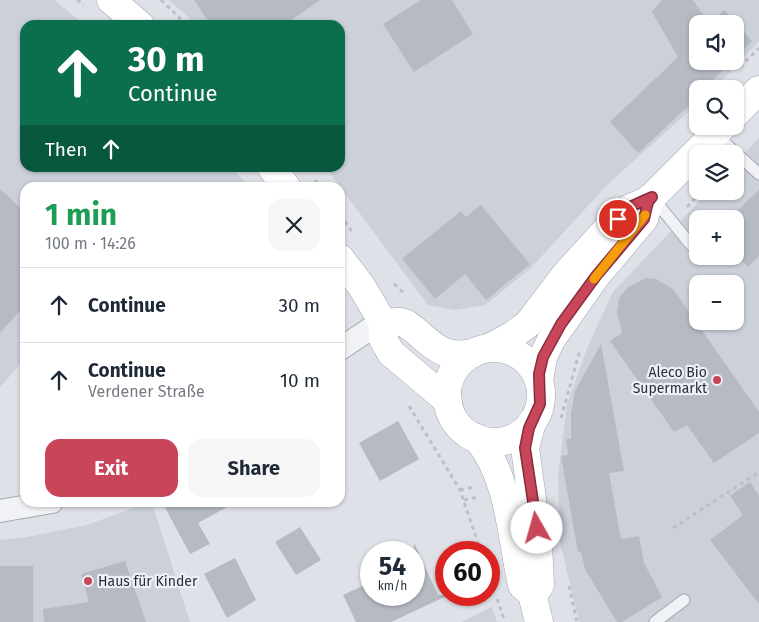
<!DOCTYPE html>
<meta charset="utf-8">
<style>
body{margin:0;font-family:"Fira Sans",sans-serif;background:#f6f6f7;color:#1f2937;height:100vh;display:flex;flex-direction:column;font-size:19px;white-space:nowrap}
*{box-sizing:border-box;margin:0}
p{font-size:16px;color:#747a83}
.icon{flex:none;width:28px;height:28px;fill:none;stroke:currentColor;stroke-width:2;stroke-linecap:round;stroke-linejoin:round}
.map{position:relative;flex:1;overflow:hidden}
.drawer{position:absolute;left:20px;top:182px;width:325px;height:325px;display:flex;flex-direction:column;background:#fff;border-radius:15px;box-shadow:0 1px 4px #0004}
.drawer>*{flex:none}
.guide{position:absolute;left:20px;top:20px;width:325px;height:152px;border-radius:15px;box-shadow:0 1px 4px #0004;background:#0b6e4f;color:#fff;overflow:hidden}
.controls{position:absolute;left:689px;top:15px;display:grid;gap:10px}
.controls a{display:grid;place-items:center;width:55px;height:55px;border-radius:10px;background:#fff;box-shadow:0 1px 4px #0004;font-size:25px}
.speed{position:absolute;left:360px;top:541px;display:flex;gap:10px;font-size:25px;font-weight:700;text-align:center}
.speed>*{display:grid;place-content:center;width:65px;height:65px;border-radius:50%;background:#fff;box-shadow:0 1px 4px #0004;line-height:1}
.speed small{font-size:12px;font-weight:400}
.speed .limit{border:8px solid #d22;background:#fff;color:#111}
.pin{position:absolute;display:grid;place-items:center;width:42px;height:42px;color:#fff;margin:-21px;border:2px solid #fff;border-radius:50%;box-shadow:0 1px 5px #0007}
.me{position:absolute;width:55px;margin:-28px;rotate:353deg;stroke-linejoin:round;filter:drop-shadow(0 0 4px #0008)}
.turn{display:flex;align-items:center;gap:18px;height:105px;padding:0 25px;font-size:22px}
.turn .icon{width:65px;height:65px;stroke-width:2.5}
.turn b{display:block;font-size:35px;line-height:42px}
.then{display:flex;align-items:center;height:48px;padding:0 25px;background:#0003;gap:10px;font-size:19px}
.round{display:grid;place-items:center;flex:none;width:52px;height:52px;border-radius:15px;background:#f6f6f7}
.head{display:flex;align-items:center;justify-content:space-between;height:85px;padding:0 25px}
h1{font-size:30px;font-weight:700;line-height:38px;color:#1e9e55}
.action{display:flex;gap:10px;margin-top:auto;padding:10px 25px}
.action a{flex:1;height:58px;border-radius:15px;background:#c94559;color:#fff;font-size:20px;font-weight:700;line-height:58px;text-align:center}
.action a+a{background:#f6f6f7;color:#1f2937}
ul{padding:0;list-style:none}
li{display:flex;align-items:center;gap:15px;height:75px;padding:0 25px;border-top:1px solid #e0e1e3}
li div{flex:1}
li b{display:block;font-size:19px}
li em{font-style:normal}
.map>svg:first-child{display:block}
</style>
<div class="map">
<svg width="759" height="622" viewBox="0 0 759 622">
<rect width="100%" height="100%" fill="#dee1e7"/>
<!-- built -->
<g fill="#ccd0d9" fill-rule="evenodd">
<polygon points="0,0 54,0 85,25 25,25 25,168 232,168 250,187 25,188 25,359 0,387"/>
<path d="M 169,0 L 759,0 L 759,41 L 714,89 L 698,89 L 697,104 L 608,184 L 530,269 L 485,305 L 455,310 L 428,305 L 326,168 L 340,168 L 340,25 L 197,25 ZM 698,24 L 735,24 L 735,61 L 698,61 Z"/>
<path d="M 759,138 L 759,622 L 579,622 L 560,542 L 558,476 L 567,404 L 588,346 L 613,292 L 709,191 L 735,191 L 735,163 ZM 698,219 L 735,219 L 735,256 L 698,256 ZM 698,284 L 735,284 L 735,321 L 698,321 Z"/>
<polygon points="147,503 152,503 190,622 0,622 0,540 27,537 87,525"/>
<polygon points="492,607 497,622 462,622"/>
</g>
<!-- building -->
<g fill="#b5bac3">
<polygon points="194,0 320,0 284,25 211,25"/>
<polygon points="421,0 452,0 473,34 414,72 383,24"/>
<polygon points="662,0 693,0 709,24 698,24 698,61 732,61 704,89 698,89 698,97 638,153 610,122 678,57 652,12"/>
<polygon points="724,10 752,41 735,58 735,24 711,24"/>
<polygon points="0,189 25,212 25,305 0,333"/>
<polygon points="759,190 759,256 748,267 735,254 735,213"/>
<polygon points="481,205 530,264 486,300 465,274 435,299 402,259 461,211 466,217"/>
<polygon points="646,278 656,279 673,289 759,412 759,433 714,463 687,425 674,432 610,341 622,333 617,312 619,298 627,288"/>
<polygon points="601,344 624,471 609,473 621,539 639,536 644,563 662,597 622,622 617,622 585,569 581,552 578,552 561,456 568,455 566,439 571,439 571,414 575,391"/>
<polygon points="398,421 419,459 380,481 359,443"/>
<polygon points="750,482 759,496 759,604 710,540 743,515 730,496"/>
<polygon points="162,502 236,502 198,523 210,544 190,554"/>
<polygon points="300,527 321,560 296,575 275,542"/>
<polygon points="414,543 438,595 449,595 391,622 356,622 343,595 371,582 371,595 414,595"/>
<polygon points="235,558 256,600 227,618 204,574"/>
<polygon points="125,561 146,622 44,622 43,609 89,602 81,574"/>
<rect x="0" y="566" width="33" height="56"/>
</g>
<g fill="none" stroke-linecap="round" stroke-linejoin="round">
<defs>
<g id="lane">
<polyline points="715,134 759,174"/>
<polyline points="653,198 691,245"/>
<polyline points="655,622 684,600"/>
</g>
<g id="street">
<polyline points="340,349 382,321"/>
<polyline points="0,511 52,502"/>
</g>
<g id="primary">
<polyline points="111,0 140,25"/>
<polyline points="735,114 759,90"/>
<polyline points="272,168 287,188"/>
<polyline points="340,258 362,287 382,321 383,339 391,353 448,401"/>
<path d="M 382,321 C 390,326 397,319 405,323 C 431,340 436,360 474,353"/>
<polyline points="489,348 513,335 528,324 566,274 609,227 628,209 649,200 723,126"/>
<circle cx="494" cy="395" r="47"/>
<polyline points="539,380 543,357 551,340 596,276 644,219 650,198"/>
<polyline points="532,422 525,448 538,543 540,585 533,596"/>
<path d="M 477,438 C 510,478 511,536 522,585 L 532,594 L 539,622"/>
</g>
</defs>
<!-- lane casing -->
<use href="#lane" stroke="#a3a8b1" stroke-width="13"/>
<!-- street casing -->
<use href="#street" stroke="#a3a8b1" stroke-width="24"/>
<!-- primary casing -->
<use href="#primary" stroke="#9da6b2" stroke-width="29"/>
<!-- path -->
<g stroke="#bcbfc5" stroke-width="3" stroke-dasharray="4 4" stroke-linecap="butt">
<polyline points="77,0 84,5"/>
<polyline points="161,0 187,25"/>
<polyline points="740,67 759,48"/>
<polyline points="315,180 320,188"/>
<polyline points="687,207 702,191"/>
<polyline points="340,215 353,233"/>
<polyline points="394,284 404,293"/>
<polyline points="409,406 460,490 481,552"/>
<polyline points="561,418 580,350"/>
<polyline points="460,490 474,487"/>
<polyline points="464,500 478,497"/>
<polyline points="673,528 759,472"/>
<polyline points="569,586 577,622"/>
<polyline points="497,599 505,622"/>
</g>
<!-- lane -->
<use href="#lane" stroke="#f0f2f5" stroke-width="11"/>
<!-- street -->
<use href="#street" stroke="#f0f2f5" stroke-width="22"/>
<!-- primary -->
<use href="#primary" stroke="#fff" stroke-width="28"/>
</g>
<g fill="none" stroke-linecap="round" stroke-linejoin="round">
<defs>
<polyline id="route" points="537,528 525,448 529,428 540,404 539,374 543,357 561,324 596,276 644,219 648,202 652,197 632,206 618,219"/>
</defs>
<!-- route casing -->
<use href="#route" stroke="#832d3a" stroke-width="12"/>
<!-- route -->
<use href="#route" stroke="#c94559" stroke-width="9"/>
<!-- slow -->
<polyline stroke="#f59e0b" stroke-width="9" points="594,279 645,215"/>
</g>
<!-- markers -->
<g fill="#c94559" stroke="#edf0f5" stroke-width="2">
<circle cx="717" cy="380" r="5"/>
<circle cx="88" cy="581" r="5"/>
</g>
<g text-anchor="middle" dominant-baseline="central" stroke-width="4.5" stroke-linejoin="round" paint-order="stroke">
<!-- poi labels -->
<g font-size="14" fill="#272f3d" stroke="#edf0f5" text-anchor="end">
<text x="707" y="372">Aleco Bio<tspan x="707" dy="16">Supermarkt</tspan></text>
<text x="98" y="581" text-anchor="start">Haus für Kinder</text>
</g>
</g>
</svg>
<div class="controls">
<a><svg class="icon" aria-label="sound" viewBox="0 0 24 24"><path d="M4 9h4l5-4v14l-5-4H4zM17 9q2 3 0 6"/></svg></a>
<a><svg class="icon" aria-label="search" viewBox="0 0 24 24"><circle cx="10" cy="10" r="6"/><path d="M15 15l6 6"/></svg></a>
<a><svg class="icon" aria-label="layers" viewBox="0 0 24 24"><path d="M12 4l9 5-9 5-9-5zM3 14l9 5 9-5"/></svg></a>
<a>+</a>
<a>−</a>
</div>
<div class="speed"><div>54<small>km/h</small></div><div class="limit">60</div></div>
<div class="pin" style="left:618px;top:219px;background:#d93025"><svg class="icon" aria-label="arrive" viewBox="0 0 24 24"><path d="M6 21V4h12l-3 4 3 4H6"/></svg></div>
<svg class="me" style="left:537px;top:528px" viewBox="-20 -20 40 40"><circle r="19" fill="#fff"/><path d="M0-13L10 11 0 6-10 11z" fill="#c94559"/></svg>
<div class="guide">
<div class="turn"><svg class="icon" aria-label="ahead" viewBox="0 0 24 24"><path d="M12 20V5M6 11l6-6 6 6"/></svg><div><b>30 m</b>Continue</div></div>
<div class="then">Then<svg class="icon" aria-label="ahead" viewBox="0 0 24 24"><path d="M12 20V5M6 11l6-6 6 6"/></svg></div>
</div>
<section class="drawer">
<div class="head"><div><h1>1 min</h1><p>100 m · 14:26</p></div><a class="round"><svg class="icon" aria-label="close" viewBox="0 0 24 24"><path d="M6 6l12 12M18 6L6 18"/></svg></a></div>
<ul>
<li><svg class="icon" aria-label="ahead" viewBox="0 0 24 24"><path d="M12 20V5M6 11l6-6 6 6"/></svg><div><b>Continue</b></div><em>30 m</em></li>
<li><svg class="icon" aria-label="ahead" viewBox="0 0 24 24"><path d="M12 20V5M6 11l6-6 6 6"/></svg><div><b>Continue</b><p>Verdener Straße</p></div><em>10 m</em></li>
</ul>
<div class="action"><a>Exit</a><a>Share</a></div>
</section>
</div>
